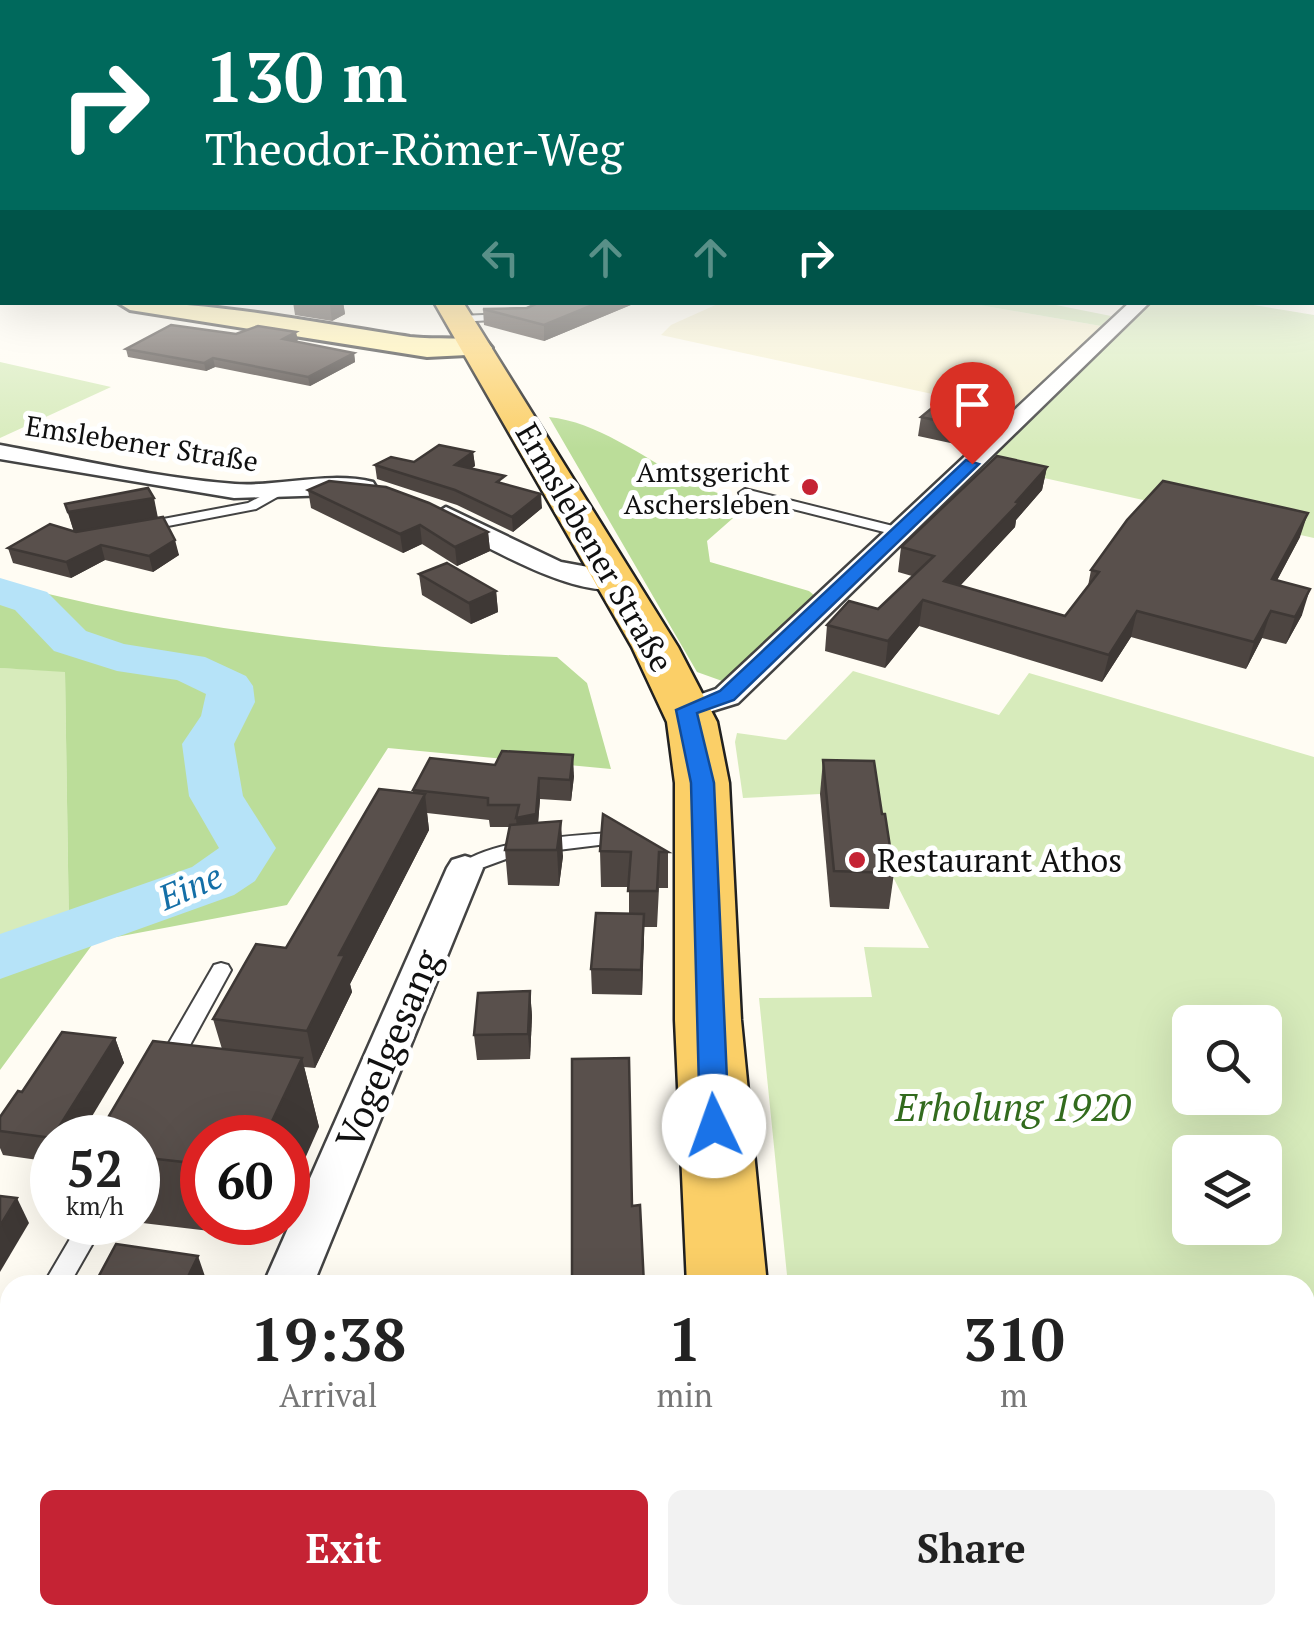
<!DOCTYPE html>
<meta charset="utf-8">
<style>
body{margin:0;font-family:"PT Serif",serif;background:#f2f2f2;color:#222;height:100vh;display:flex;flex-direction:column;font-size:38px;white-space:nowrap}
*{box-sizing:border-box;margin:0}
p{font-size:32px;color:#767676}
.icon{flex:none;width:55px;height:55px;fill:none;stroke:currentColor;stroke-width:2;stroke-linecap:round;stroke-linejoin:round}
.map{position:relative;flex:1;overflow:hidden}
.drawer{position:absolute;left:0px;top:1275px;width:1315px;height:350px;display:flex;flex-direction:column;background:#fff;border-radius:30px 30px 0 0;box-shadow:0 10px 40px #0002}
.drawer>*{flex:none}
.guide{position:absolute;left:0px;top:0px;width:1315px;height:305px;box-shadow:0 10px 40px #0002;background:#00695c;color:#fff;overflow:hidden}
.buttons{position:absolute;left:1172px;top:1005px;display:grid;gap:20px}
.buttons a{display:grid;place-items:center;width:110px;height:110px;border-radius:15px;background:#fff;box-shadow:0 10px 40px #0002;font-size:50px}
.speed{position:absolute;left:30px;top:1115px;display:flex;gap:20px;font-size:50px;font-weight:700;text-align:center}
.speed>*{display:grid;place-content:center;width:130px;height:130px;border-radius:50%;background:#fff;box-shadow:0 10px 40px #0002;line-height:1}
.speed small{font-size:25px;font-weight:400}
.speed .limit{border:15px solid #d22;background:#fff;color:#111}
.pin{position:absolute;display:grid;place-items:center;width:85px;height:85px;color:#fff;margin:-102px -42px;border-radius:50% 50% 50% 0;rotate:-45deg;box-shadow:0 0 10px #0007}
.pin .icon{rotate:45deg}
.me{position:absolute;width:110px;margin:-55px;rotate:357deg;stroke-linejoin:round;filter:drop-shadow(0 0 8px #0008)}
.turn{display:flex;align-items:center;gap:35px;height:210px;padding:0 40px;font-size:45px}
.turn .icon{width:130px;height:130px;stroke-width:2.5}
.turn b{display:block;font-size:70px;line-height:85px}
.lanes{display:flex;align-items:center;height:95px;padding:0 40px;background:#0003;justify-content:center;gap:50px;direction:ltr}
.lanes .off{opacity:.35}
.eta{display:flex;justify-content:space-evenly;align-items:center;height:170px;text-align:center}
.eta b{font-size:60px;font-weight:600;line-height:70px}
.primary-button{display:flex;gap:20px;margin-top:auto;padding:20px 40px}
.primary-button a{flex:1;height:115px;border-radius:15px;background:#c52334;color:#fff;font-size:40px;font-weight:600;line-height:115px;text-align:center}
.primary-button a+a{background:#f2f2f2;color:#222}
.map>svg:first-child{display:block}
</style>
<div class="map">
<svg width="1314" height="1625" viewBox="0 0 1314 1625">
<rect width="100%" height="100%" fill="#fffcf3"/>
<!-- farmland -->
<polygon fill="#f6f1d2" points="722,302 968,303 1101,326 1023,405 1006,410 661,335 671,325"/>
<!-- green -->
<g fill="#d7ebbb" fill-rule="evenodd">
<polygon points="968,303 1046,303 1111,316 1101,326"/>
<polygon points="1150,303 1241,303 1314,315 1314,538 986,465"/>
<polygon points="0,362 111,387 0,438"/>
<polygon points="0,668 65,671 69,931 0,954"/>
<path d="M 853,671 L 999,715 L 1029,673 L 1314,757 L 1314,1625 L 831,1625 L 830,1615 L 1305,1615 L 1305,1285 L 788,1285 L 759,998 L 872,997 L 864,947 L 929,948 L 890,871 L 820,794 L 743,798 L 735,742 L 737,733 L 786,740 ZM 1190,1022 L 1265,1022 L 1265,1098 L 1190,1098 ZM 1190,1152 L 1265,1152 L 1265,1228 L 1190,1228 Z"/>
</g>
<!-- forest -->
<g fill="#bd9">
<path d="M 549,417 C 597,422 641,456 683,478 C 704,489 727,496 749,504 L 707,541 L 710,562 L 809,591 L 815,596 L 725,682 L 697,672 Z"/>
<path d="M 0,582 C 182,630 369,651 557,657 L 587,683 L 611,769 L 388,748 L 287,905 L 95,941 L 0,1070 L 0,954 L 69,930 L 65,672 L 0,668 Z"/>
</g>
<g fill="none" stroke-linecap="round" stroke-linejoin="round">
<!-- river -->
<polygon fill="#b6e3f8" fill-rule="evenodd" points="0,578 47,592 86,631 124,644 205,657 246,676 253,686 255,702 234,744 243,796 276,848 255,881 234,895 0,979 0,934 192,867 219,848 189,796 182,744 201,716 206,694 177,680 117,671 54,651 15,610 0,605"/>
<defs>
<g id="lane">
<polygon points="508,314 511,315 511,319 458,322 453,319 458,316"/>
<polygon points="275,489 281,493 279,496 256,509 142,531 136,527 142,523 248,503"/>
<polygon points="745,489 905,529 906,532 900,536 741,496 739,493"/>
<path d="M 609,833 L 618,839 L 615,843 L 517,855 L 465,874 L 456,868 C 484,840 570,836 609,833 Z"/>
<polygon points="221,963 228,965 231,970 178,1067 170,1069 162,1067 159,1061 162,1055 214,965"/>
<polygon points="80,1222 105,1222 69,1285 43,1285"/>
<polygon points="10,1364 10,1407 0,1412 0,1369"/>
</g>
<g id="street">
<polygon points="1130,302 1150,302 738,703 686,719 675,717 670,710 675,703 716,689"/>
<path d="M 0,445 C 78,459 156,478 235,484 C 280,487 328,471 373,482 L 376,487 L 364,494 L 234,498 L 0,459 Z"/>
<path d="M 446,507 L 561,562 L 626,574 L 630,580 C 601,616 469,537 437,520 L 433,515 Z"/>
<polygon points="465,856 478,860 483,868 313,1285 263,1285 447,868 452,860"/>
<polygon points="10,1518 10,1578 0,1582 0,1522"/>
</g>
<path id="secondary" d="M 117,302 C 216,302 312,322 410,337 C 436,340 463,336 487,342 L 492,348 L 487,354 L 427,357 L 130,310 Z"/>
<g id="primary">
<polygon points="434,302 463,302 678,647 717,722 729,783 741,1020 767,1285 687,1285 675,1020 675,783 667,722 632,647"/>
<polygon points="710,1615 806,1615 807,1625 711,1625"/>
</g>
</defs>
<!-- lane casing -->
<use href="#lane" stroke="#434343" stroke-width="4"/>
<!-- street casing -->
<use href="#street" stroke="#434343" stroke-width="5"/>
<!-- secondary casing -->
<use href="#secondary" stroke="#323232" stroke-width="6"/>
<!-- primary casing -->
<use href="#primary" stroke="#212121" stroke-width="5"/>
<!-- lane -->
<use href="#lane" fill="#fff" fill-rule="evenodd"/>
<!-- street -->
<use href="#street" fill="#fff" fill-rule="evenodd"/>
<!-- secondary -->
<use href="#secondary" fill="#fff1ae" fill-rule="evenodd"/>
<!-- primary -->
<use href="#primary" fill="#fbcf67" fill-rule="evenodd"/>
</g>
<!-- wall -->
<g fill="#4d4541">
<polygon points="293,302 343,302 345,314 332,321 295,315"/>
<polygon points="638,302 544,341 484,325 483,309"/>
<polygon points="236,334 298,340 295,342 354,353 355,362 310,386 215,367 206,371 128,357 126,349"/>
<polygon points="921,417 983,419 955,444 918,436"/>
<polygon points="473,452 475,466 471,468 506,485 542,508 513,532 457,505 377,479 375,465 414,462"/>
<polygon points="1047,467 1042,490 1016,520 1015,527 960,586 1065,616 1088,586 1091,570 1300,537 1277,580 1302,615 1286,644 1262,638 1246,669 1131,637 1102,682 919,626 885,668 825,651 827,625 878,609 912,576 898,572 901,547"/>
<polygon points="308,490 488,532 490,551 457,566 422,544 403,553 311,508"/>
<polygon points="65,504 158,518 179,555 153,572 105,560 71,578 13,563 8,548 74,532"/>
<polygon points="419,574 496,591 498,612 471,624 422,595"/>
<polygon points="430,758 574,776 571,801 540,799 538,823 563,856 559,886 508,885 505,850 510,827 490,827 489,820 427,813 429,830 350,984 352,992 315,1068 304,1067 319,1127 288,1138 202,1138 202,1222 276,1222 269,1238 134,1222 138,1222 138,1157 222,1049 213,1019 286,948 413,793 413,790"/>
<polygon points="823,760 882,814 894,873 889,909 830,907 820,794"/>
<polygon points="600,851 668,852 668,888 659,888 657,927 644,927 642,995 592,994 591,969 629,914 629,887 601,887"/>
<polygon points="530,991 532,1016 530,1059 477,1060 474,1035"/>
<polygon points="115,1038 124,1063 52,1138 52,1162 3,1155 0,1148 0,1117 22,1092"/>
</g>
<!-- shaded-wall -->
<g fill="#3e3835">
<polygon points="2,287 2,302 0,303 0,288"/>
<polygon points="334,302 343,302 345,314 332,321 330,305"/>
<polygon points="600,302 638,302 544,341 544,325"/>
<polygon points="296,332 298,340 285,348 283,339"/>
<polygon points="354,353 355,362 310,386 308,377"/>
<polygon points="213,358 215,367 206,371 204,363"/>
<polygon points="986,401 983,419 955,444 958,425"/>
<polygon points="473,452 475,466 457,479 455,465"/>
<polygon points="1047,467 1042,490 1016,520 1015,527 940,607 944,581"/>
<polygon points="541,494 542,508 513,532 512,517"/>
<polygon points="154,498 158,518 74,532 68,512"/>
<polygon points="1308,513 1300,537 1264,605 1272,579"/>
<polygon points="420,525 422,544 403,553 400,534"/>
<polygon points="488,532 490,551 457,566 455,547"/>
<polygon points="175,540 179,555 153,572 149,556"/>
<polygon points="101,545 105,560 71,578 66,562"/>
<polygon points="1310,589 1302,615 1286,644 1295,617"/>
<polygon points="496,591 498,612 471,624 469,603"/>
<polygon points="923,600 919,626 885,668 888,641"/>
<polygon points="1137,611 1131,637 1102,682 1109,655"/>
<polygon points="1271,611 1262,638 1246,669 1254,642"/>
<polygon points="573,755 574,776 571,801 570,780"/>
<polygon points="539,778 540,799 537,836 518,839 516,818"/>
<polygon points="425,794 429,830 350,984 352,992 315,1068 307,1031 339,955"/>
<polygon points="561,821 563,856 559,886 557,850"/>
<polygon points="644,914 644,939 642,995 641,970"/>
<polygon points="530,991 532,1016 530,1059 528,1034"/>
<polygon points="115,1038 124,1063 79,1138 53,1138"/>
<polygon points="302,1058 319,1127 288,1197 288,1138 264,1138"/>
<polygon points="17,1198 29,1223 0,1272 0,1226"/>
<polygon points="265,1222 276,1222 269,1238"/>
<polygon points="198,1256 208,1285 184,1285"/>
<polygon points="150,1615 161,1615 165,1625 147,1625"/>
</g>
<!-- building -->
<g fill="#59504c" stroke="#3e3835" stroke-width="2.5">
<polygon points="540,302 600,302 544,325 483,309 527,308"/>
<polygon points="171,325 236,334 258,326 296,332 283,339 354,353 308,377 213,358 204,363 126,349"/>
<polygon points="950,393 986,401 958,425 921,417"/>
<polygon points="439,445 473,452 455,465 505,476 497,482 541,494 512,517 455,490 375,465 391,457 414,462"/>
<polygon points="997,456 1047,467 1016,502 1019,503 944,581 1065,616 1099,572 1091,570 1127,520 1163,481 1308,513 1272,579 1310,589 1295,617 1271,611 1254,642 1137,611 1109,655 923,600 888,641 827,625 849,601 878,609 934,556 901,547"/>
<polygon points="329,481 386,487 429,503 488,532 455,547 420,525 400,534 308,490"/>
<polygon points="148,488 154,498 68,512 65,504"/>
<polygon points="163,517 175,540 149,556 101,545 66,562 8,548 50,524 76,532"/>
<polygon points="447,563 496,591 469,603 419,574"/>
<polygon points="502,751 573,755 570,780 539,778 536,814 516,818 519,805 488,805 488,798 413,790 430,758 495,765"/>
<polygon points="823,760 874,761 882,814 885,814 894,873 834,871"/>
<polygon points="379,789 425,794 339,955 345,955 307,1031 213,1019 256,944 286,948"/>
<polygon points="603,814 668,852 659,852 657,891 628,891 631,852 600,851"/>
<polygon points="561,821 557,850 505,850 510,825"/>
<polygon points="596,913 644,914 641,970 591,969"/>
<polygon points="530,991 528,1034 474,1035 478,993"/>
<polygon points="62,1032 115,1038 52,1138 0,1131 0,1117 18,1091 22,1092"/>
<polygon points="153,1041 302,1058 264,1138 202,1138 202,1164 138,1157 138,1138 96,1138"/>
<polygon points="629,1058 632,1206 640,1205 644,1285 572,1285 572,1059"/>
<polygon points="0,1196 17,1198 0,1226"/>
<polygon points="116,1244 198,1256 184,1285 94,1285"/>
<polygon points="26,1615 150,1615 147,1625 22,1625"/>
</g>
<!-- sky -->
<linearGradient id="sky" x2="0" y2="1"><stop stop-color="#94c7ee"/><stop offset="0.49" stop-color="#fffefa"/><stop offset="1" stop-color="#fffefa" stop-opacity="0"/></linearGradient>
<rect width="1314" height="449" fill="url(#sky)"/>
<!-- route -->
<polygon fill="#1a73e8" stroke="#114b97" stroke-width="2.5" points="966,460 979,464 734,700 697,713 714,783 729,1126 725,1135 714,1138 704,1135 700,1126 691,783 676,710 720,691"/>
<!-- markers -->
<g fill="#c52334" stroke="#fff" stroke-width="4">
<circle cx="810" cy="487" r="10"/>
<circle cx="857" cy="860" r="10"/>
</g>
<g text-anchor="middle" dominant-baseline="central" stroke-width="10" stroke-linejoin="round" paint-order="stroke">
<!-- far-street labels -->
<g font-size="28" fill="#101010" stroke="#fff">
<text transform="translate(142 443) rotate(9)">Emslebener Straße</text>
</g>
<!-- far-poi labels -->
<g font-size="28" fill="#101010" stroke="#fff" text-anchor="end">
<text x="790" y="471">Amtsgericht<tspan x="790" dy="32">Aschersleben</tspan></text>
</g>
<!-- street labels -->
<g font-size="32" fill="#101010" stroke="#fff">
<text transform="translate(595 547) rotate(60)">Ermslebener Straße</text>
</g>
<!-- poi labels -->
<g font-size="32" fill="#101010" stroke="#fff" text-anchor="start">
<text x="877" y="860">Restaurant Athos</text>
</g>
<!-- water labels -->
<g font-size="35" font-style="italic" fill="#146fa7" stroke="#fff">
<text transform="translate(190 886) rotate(-23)">Eine</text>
</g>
<!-- near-street labels -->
<g font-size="38" fill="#101010" stroke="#fff">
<text transform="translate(388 1049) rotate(-67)">Vogelgesang</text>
</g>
<!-- near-park labels -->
<g font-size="38" font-style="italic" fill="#326b1d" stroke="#fff">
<text x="1013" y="1107">Erholung 1920</text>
</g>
</g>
</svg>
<div class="buttons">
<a><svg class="icon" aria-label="search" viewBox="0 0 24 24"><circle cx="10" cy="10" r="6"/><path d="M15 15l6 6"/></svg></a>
<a><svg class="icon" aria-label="layers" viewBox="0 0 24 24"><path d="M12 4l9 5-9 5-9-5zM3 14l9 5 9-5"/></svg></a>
</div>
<div class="speed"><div>52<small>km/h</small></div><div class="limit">60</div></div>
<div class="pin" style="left:972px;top:464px;background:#d93025"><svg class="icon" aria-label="arrive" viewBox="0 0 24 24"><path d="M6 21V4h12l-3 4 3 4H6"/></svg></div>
<svg class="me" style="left:714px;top:1126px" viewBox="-20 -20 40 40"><circle r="19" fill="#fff"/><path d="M0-13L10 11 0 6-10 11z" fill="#1a73e8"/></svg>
<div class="guide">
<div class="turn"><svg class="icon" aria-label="right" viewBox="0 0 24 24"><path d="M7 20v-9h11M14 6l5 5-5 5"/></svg><div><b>130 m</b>Theodor-Römer-Weg</div></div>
<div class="lanes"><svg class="icon off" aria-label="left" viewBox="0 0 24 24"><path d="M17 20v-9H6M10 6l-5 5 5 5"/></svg><svg class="icon off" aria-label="ahead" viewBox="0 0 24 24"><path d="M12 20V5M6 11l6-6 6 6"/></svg><svg class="icon off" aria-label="ahead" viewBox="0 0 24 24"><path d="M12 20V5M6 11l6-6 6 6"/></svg><svg class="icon" aria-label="right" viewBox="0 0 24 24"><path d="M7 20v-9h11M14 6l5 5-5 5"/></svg></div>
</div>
<section class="drawer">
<div class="eta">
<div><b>19:38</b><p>Arrival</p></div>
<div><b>1</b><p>min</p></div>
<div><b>310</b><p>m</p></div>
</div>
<div class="primary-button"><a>Exit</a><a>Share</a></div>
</section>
</div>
